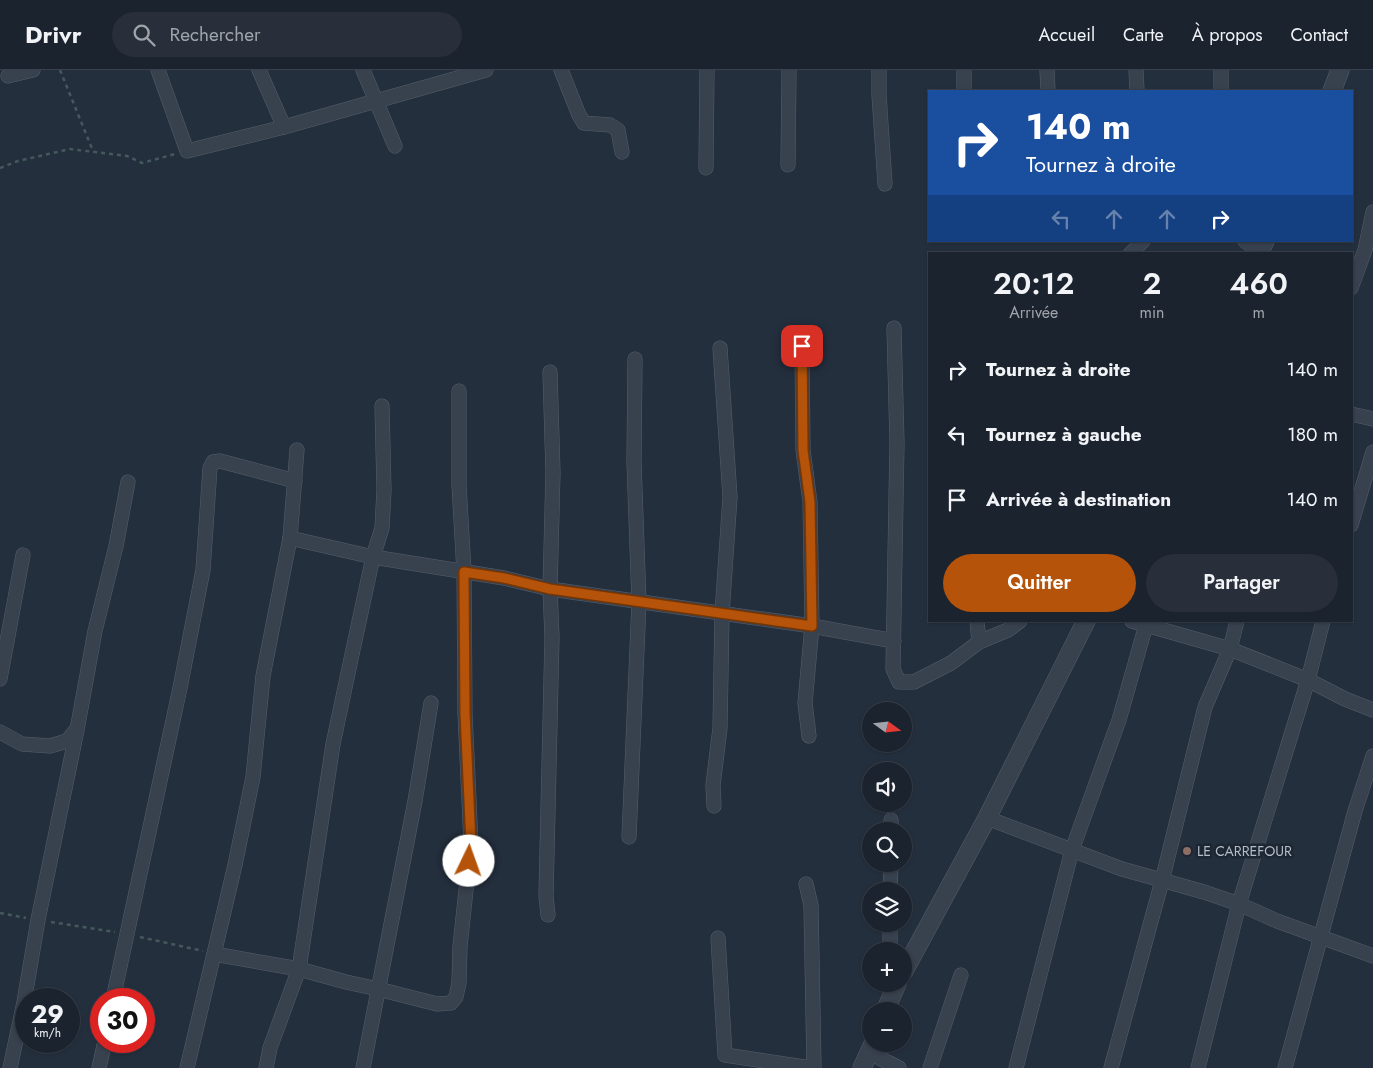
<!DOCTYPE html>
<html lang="fr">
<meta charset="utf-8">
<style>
body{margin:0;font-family:Jost,sans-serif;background:#282f3a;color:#f1f3f6;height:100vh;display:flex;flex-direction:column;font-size:19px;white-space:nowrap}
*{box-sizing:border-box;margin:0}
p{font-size:16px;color:#a0a4aa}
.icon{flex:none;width:28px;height:28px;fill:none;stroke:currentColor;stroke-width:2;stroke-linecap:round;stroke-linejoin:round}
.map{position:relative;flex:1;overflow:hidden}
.details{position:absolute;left:928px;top:182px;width:425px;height:370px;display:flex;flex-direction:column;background:#1b232e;border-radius:0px;box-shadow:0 1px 4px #0004,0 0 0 1px #39404a}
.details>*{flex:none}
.top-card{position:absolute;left:928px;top:20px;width:425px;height:152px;border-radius:0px;box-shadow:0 1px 4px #0004,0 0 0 1px #39404a;background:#1a4fa0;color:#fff;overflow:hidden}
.needle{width:32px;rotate:105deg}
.buttons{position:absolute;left:862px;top:632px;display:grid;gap:10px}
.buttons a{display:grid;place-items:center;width:50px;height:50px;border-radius:50%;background:#1b232e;box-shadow:0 1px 4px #0004,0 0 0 1px #39404a;font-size:25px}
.speed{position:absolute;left:15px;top:918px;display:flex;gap:10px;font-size:25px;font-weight:700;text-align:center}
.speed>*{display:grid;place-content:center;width:65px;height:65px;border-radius:50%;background:#1b232e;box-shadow:0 1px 4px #0004,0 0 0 1px #39404a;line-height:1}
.speed small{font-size:12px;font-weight:400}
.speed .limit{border:8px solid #d22;background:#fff;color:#111}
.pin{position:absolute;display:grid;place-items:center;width:42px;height:42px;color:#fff;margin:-21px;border-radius:10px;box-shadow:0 2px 8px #0006}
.me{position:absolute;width:55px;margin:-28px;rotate:3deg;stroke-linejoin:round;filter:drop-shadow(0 0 4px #0008)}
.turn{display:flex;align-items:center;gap:18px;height:105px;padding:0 15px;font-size:22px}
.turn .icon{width:65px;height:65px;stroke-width:2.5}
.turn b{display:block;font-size:35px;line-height:42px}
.lanes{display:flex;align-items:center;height:48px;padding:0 15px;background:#0003;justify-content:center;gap:25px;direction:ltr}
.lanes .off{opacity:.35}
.eta{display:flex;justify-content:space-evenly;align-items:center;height:85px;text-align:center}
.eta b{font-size:30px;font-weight:600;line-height:35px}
.cta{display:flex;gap:10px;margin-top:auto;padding:10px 15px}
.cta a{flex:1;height:58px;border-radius:30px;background:#b45309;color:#fff;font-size:20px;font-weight:600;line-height:58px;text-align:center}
.cta a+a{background:#282f3a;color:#f1f3f6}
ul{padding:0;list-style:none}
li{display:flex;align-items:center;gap:15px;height:65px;padding:0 15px}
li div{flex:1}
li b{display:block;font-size:19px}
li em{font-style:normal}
header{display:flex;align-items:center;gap:30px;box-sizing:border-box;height:70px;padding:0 25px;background:#1b232e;border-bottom:1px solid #39404a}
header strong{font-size:24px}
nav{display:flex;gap:28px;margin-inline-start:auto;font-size:18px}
.search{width:350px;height:45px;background:#282f3a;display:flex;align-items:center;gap:12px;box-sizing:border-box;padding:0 18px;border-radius:28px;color:#a0a4aa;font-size:19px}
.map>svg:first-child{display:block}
</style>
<header>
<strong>Drivr</strong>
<div class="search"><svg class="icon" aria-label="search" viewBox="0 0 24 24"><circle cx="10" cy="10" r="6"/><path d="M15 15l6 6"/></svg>Rechercher</div>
<nav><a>Accueil</a><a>Carte</a><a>À propos</a><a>Contact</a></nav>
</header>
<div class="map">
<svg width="1373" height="998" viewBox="0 0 1373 998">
<rect width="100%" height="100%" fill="#242f3e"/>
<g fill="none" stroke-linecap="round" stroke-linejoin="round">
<defs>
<g id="minor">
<polyline points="158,0 187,81 284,57 486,0"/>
<polyline points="259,0 284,57"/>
<polyline points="363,0 395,76"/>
<polyline points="561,0 579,45 584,53 610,55 618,60 622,82"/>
<polyline points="879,0 879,25 885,114"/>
<polyline points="1047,0 1048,21"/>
<polyline points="1136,0 1137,21"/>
<polyline points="8,6 33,0"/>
<polyline points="964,21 964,0"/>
<polyline points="1221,21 1221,0"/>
<polyline points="788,95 789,0"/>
<polyline points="706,98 707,0"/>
<polyline points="1245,171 1260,182"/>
<polyline points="1130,184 1143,171"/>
<polyline points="1351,218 1365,180 1373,142"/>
<polyline points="894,258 897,373 893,599 899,612 914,612 951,593 979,572 1008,560 1020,551"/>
<polyline points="802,276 803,380 810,432 812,556 805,633 809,666"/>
<polyline points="1351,344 1373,349"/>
<polyline points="1351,455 1373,382"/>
<polyline points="290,468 373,487 504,508 550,519 812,556 894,571"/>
<polyline points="977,551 979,572"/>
<polyline points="1132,551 1230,579 1308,610 1345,629 1373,640"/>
<polyline points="0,609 23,485"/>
<polyline points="0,662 22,674 50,676 67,671 76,660"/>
<polyline points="714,736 713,715 720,658 722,544 730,427 720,278"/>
<polyline points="987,748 1122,799 1204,822 1239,834 1277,851 1373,886"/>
<polyline points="891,750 891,761"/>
<polyline points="629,767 639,532 634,392 635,289"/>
<polyline points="806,814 811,835 814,998"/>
<polyline points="890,821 891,794"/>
<polyline points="548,845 546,826 552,567 550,519 553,403 550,302"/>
<polyline points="890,854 890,881"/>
<polyline points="718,868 725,985 811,998"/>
<polyline points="214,884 299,899 346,912 378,919 437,934 451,933 456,927 459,913 460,876 471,774 465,643 464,502 459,415 459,321"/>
<polyline points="113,929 180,618 203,500 210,398 213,392 220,391 295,411"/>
<polyline points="870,983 899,998"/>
<polyline points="10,998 24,932 38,850 77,660 95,561 116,476 128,412"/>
<polyline points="99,998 105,971"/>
<polyline points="187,998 235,795 253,707 263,606 290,468 297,380"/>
<polyline points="266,998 270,978 299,899 333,674 354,575 373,487 382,458 384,420 382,336"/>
<polyline points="363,998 415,731 431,633"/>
<polyline points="930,998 961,905"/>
<polyline points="1016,998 1072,780 1119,650 1146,555"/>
<polyline points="1111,998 1162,811 1205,637 1230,579 1237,551"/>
<polyline points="1198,998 1239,834 1308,610 1323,551"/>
<polyline points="1285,998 1355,741 1373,686"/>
</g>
<g id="tertiary">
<polyline points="1332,21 1340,0"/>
<polyline points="1259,184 1265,171"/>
<polyline points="904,901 987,748 1086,551"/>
<polyline points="885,941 897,914"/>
<polyline points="862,998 873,974"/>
</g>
</defs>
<!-- minor casing -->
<use href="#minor" stroke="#565f6c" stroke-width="15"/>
<!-- tertiary casing -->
<use href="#tertiary" stroke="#565f6c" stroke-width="19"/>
<!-- path -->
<g stroke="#44595c" stroke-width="2.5" stroke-dasharray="4 4" stroke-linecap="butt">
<polyline points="60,0 93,81"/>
<polyline points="0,98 18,91 70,79 127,86 142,93 175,84"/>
<polyline points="0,843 26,848"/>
<polyline points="51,852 115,862"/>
<polyline points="140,867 203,881"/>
</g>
<!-- minor -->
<use href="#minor" stroke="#38414e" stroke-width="14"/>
<!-- tertiary -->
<use href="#tertiary" stroke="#38414e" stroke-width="18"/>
</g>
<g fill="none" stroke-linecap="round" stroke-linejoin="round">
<defs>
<polyline id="route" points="469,791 471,774 465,643 464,502 504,508 550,519 812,556 810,432 803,380 802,276"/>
</defs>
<!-- route casing -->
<use href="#route" stroke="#753606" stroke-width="12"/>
<!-- route -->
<use href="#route" stroke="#b45309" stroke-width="9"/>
</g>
<!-- markers -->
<circle fill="#8d6e63" stroke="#1d2633" stroke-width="2" cx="1187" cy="781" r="5"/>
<g text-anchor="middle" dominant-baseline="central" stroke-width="5" stroke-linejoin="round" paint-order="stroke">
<!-- poi labels -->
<g font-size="14" fill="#b4bcc9" stroke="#1d2633" text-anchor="start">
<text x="1197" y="781">LE CARREFOUR</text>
</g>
</g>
</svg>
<div class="buttons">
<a><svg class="needle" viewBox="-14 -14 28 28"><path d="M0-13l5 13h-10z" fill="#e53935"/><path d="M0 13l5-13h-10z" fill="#a0a4aa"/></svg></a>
<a><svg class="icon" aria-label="sound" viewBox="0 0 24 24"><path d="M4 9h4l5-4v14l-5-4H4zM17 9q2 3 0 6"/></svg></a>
<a><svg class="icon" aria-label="search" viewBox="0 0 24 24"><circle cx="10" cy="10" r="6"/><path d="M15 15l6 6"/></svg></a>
<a><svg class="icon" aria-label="layers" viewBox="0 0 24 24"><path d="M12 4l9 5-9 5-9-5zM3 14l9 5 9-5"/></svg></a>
<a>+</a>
<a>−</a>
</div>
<div class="speed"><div>29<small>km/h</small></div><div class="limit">30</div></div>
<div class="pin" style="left:802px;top:276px;background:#d93025"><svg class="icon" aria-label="arrive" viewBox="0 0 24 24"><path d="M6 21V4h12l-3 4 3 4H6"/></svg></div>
<svg class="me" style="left:469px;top:791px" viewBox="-20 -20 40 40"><circle r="19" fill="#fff"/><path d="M0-13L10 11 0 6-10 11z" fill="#b45309"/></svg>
<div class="top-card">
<div class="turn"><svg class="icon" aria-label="right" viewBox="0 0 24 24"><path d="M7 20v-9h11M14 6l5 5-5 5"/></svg><div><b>140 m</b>Tournez à droite</div></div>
<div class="lanes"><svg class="icon off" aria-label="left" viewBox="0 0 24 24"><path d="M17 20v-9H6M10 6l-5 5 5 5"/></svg><svg class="icon off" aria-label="ahead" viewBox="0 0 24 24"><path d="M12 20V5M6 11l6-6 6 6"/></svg><svg class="icon off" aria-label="ahead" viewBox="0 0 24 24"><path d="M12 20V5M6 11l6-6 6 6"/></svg><svg class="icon" aria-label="right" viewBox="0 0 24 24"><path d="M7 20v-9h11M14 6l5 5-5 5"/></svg></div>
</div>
<section class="details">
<div class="eta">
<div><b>20:12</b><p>Arrivée</p></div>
<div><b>2</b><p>min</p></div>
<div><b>460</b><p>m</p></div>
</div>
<ul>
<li><svg class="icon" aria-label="right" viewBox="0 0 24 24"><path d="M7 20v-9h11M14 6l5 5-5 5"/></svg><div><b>Tournez à droite</b></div><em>140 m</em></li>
<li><svg class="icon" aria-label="left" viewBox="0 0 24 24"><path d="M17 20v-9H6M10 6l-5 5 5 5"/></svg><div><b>Tournez à gauche</b></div><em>180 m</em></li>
<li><svg class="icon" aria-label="arrive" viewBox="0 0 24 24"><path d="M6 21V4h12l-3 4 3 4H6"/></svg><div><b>Arrivée à destination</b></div><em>140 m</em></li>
</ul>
<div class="cta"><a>Quitter</a><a>Partager</a></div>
</section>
</div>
